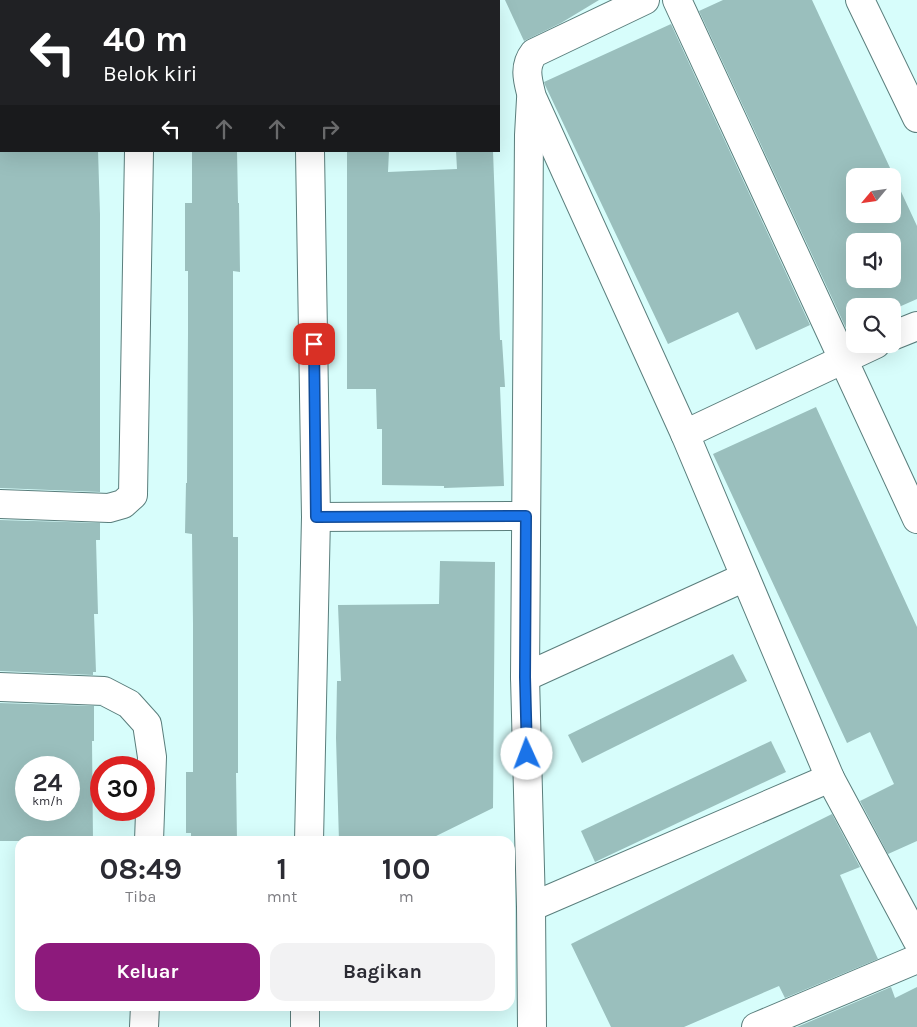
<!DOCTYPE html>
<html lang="id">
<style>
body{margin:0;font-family:Karla,sans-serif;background:#f2f2f3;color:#2b2b33;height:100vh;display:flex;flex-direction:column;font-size:19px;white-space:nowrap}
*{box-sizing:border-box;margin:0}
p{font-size:16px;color:#7c7c81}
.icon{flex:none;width:28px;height:28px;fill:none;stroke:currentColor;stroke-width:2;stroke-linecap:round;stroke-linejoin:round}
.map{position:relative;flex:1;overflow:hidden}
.sheet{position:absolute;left:15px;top:836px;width:500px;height:175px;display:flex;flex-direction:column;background:#fff;border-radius:15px;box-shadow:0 5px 20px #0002}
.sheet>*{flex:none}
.guide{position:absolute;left:0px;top:0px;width:500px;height:152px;box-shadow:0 5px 20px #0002;background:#202124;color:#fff;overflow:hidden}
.needle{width:32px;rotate:241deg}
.buttons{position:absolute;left:846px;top:168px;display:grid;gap:10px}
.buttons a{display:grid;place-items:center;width:55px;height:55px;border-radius:10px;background:#fff;box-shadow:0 5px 20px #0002;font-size:25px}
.speed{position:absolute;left:15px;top:756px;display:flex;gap:10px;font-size:25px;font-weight:700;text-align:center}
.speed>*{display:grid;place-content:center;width:65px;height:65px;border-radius:50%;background:#fff;box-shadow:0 5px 20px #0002;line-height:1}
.speed small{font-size:12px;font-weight:400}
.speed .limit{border:8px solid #d22;background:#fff;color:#111}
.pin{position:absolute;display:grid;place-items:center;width:42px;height:42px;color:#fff;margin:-21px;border-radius:10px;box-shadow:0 2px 8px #0006}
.me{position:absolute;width:55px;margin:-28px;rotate:358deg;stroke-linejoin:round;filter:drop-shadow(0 0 4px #0008)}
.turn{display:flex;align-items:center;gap:18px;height:105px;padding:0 20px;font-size:22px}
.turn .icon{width:65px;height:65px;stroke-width:2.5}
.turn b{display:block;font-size:35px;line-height:42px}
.lanes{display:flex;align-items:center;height:48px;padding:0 20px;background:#0003;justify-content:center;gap:25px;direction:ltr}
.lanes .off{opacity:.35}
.eta{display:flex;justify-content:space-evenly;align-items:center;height:85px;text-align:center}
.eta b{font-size:30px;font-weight:700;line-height:35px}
.button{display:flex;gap:10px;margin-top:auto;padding:10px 20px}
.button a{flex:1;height:58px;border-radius:15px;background:#8d1a7c;color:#fff;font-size:20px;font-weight:700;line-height:58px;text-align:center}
.button a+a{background:#f2f2f3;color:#2b2b33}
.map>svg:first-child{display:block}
</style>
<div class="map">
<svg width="917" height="1027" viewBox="0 0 917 1027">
<rect width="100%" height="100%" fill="#d7fdfb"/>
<!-- building -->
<g fill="#9abfbd" fill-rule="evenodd">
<polygon points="505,0 599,0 561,23 524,41"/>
<path d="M 723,0 L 812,0 L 917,226 L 917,299 L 892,310 L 892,306 L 855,306 L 855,337 L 851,339 L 699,11 ZM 855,176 L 892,176 L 892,214 L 855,214 ZM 855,241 L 892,241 L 892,279 L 855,279 Z"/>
<polygon points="671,24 810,325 756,350 738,312 668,344 545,85 544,82"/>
<polygon points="0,151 98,151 100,215 100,492 0,488"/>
<polygon points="192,151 237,151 238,203 239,203 240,272 233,271 233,537 238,537 238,773 236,773 237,841 191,841 191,833 186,833 186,772 193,772 193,624 192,534 185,533 186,483 187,483 188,333 188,271 185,271 185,203 192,203"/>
<polygon points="347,151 389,151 388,172 457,169 456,151 493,151 500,340 502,340 505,387 500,387 504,486 444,488 444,486 382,485 382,429 377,429 376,389 347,389"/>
<polygon points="816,407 917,627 917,841 888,854 860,801 894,784 870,732 847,743 713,454"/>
<polygon points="0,520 100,523 100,540 96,540 98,614 94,614 96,672 93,672 93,675 0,671"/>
<polygon points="440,561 495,562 493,808 426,841 339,841 336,738 337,681 341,681 338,605 439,604"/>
<polygon points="733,654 747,681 582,763 568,735"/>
<path d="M 0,703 L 94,706 L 94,741 L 92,741 L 93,841 L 0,841 ZM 26,768 L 69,768 L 69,810 L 26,810 Z"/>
<polygon points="771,741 786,772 595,862 581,831"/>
<polygon points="832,814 860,867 840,875 878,959 785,998 779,986 684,1027 611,1027 571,944"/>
<polygon points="891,987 895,998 917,987 917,1027 797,1027"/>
</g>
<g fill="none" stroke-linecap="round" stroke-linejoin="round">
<defs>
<g id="minor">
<polyline points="308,0 308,1"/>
<path d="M 645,0 L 534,53 C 523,67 528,81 532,97 L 685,434 L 830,778 L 917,940"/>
<polyline points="677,0 917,519"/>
<polyline points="860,0 917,118"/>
<polyline points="142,1 142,0"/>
<polyline points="531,99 529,135 525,677 531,907 532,1027"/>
<polyline points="892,336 917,326"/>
<polyline points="685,434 876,344"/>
<polyline points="0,504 109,508 123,504 133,495 139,151"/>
<polyline points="316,517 526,516"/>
<polyline points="525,677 745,577"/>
<polyline points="0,687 104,691 129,704 147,724 152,757 149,841"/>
<polyline points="309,841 316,517 310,151"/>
<polyline points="531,907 830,778"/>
<polyline points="144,1027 145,1006"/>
<polyline points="305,1027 305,1006"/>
<polyline points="756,1027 917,959"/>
</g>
</defs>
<!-- minor casing -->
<use href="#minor" stroke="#5a7e7c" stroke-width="30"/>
<!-- minor -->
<use href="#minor" stroke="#fff" stroke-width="28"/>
</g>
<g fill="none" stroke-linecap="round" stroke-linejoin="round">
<defs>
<polyline id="route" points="314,344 316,517 526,516 525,677 527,754"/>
</defs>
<!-- route casing -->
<use href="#route" stroke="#114b97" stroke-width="12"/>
<!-- route -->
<use href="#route" stroke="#1a73e8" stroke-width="9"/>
</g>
</svg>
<div class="buttons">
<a><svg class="needle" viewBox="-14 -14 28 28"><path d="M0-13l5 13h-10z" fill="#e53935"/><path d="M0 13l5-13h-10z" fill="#7c7c81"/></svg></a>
<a><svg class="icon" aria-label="sound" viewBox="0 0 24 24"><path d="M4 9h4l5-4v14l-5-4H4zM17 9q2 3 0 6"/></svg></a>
<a><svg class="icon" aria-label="search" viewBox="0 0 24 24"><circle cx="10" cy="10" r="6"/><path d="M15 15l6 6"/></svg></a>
</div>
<div class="speed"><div>24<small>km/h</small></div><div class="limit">30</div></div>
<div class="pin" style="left:314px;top:344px;background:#d93025"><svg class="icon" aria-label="arrive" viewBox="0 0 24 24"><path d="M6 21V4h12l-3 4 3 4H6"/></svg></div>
<svg class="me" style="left:527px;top:754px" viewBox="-20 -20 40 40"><circle r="19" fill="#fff"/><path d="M0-13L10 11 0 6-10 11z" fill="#1a73e8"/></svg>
<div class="guide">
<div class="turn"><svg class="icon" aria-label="left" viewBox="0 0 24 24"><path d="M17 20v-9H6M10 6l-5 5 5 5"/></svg><div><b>40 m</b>Belok kiri</div></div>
<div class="lanes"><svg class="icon" aria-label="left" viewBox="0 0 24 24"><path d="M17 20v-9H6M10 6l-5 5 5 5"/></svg><svg class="icon off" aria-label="ahead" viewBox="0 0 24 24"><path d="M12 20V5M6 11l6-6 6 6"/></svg><svg class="icon off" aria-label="ahead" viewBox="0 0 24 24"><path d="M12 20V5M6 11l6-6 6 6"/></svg><svg class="icon off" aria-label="right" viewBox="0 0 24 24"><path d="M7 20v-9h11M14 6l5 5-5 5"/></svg></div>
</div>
<section class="sheet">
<div class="eta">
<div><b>08:49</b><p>Tiba</p></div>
<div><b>1</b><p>mnt</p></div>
<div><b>100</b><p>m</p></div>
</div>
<div class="button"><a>Keluar</a><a>Bagikan</a></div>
</section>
</div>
